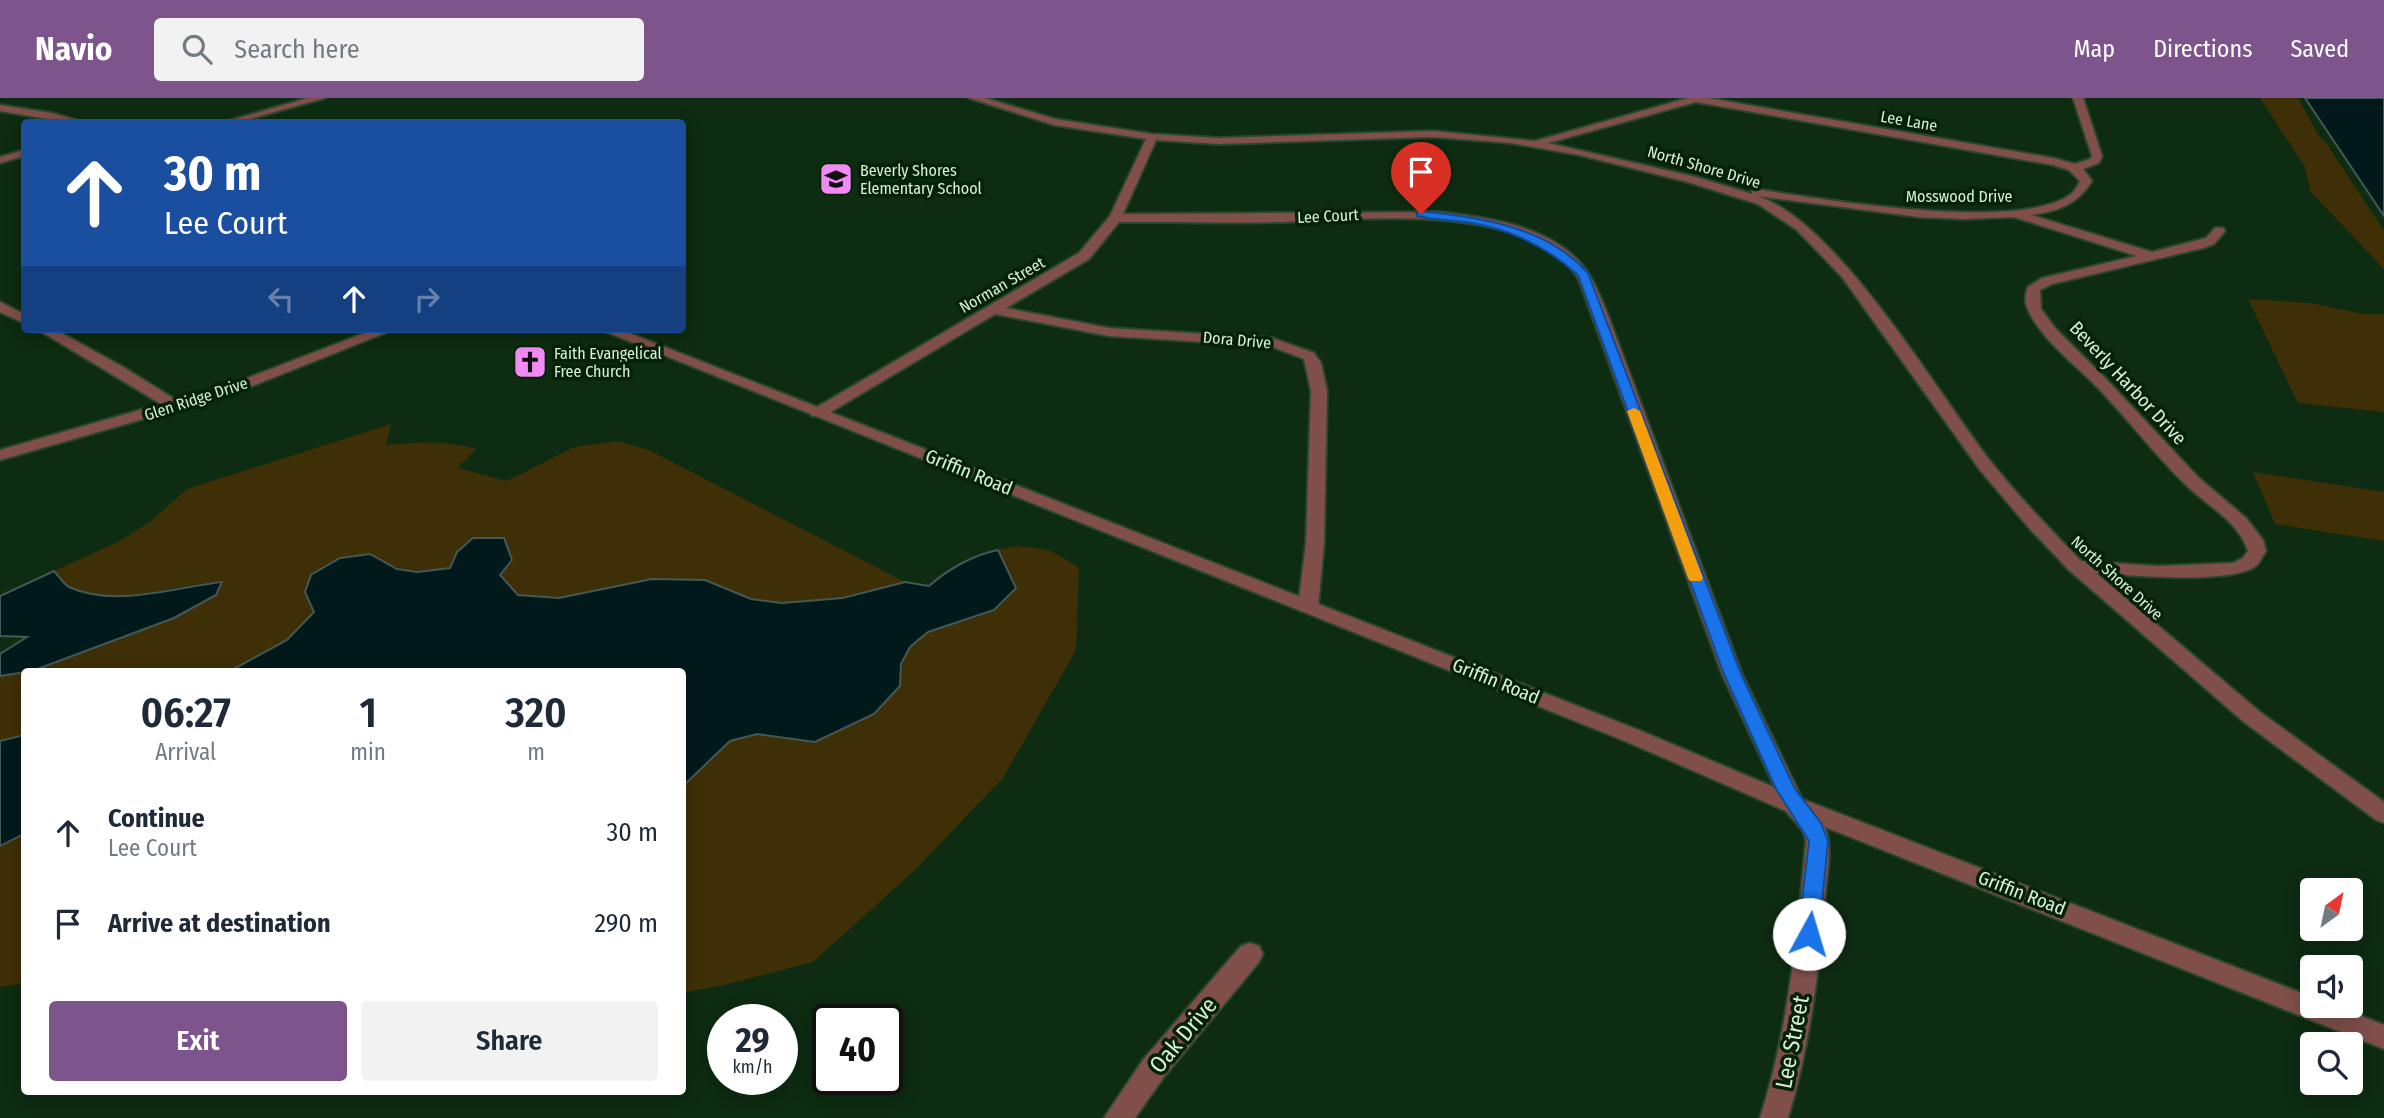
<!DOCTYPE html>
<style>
body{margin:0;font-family:"Fira Sans Condensed",sans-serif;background:#f2f2f3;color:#1f2937;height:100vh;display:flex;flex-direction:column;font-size:26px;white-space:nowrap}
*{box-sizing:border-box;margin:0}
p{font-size:23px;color:#747a83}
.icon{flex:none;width:38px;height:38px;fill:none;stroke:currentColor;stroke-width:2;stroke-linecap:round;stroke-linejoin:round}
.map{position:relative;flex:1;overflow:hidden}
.side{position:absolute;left:21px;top:570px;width:665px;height:427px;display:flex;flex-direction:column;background:#fff;border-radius:7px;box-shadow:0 4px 18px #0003}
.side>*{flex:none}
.hud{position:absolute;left:21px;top:21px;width:665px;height:214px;border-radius:7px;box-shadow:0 4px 18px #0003;background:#1a4fa0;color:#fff;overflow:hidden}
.needle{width:46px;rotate:33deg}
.controls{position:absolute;left:2300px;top:780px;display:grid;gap:14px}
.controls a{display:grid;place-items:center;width:63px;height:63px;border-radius:7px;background:#fff;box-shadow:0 4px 18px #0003;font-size:35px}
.speed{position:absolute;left:707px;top:906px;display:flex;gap:14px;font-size:35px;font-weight:700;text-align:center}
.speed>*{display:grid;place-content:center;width:91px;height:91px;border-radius:50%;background:#fff;box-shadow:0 4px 18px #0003;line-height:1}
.speed small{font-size:18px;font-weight:400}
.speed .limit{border:4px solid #111;border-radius:10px;background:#fff;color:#111}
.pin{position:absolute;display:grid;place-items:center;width:60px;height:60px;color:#fff;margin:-72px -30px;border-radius:50% 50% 50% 0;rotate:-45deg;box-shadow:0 0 7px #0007}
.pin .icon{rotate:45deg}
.me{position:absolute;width:77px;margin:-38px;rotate:6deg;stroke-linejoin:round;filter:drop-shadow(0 0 5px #0008)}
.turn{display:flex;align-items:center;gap:24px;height:147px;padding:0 28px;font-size:32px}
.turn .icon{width:91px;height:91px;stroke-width:2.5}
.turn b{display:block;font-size:49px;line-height:60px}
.lanes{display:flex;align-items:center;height:66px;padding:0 28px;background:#0003;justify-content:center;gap:35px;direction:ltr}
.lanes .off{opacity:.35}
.eta{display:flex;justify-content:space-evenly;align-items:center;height:119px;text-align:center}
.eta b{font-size:42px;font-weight:600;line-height:49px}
.primary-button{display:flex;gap:14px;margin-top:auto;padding:14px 28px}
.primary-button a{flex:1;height:80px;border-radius:7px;background:#7d558c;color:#fff;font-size:28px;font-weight:600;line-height:80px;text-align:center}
.primary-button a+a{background:#f2f2f3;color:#1f2937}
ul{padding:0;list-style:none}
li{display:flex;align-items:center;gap:21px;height:91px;padding:0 28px}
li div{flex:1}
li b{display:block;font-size:26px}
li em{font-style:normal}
header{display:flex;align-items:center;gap:42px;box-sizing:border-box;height:98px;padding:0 35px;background:#7d558c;color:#fff}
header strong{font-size:33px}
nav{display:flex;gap:38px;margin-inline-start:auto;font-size:24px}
.search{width:490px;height:63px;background:#f2f2f3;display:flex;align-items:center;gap:18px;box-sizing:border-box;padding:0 24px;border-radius:7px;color:#747a83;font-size:26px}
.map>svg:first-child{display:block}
</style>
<header>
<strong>Navio</strong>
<div class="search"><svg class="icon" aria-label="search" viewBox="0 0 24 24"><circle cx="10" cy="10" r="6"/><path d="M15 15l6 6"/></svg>Search here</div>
<nav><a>Map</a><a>Directions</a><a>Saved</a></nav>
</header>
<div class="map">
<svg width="2384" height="1020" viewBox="0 0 2384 1020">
<rect width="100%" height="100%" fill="#0d2c11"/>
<!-- green -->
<g fill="#3f2f07">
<polygon points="2260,0 2298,0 2320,40 2325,43 2384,133 2384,171 2311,94 2304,67"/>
<polygon points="2248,201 2311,205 2363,216 2384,216 2384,314 2298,305"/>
<path d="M 391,326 L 386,347 C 418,344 445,342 476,351 L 457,370 L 507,383 L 574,349 L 618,343 L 649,352 L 905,484 L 843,500 L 782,505 L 751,501 L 705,482 L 652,481 L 559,500 L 517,497 L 500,477 L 457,454 L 451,470 C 413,474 404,476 370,456 L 305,494 L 314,514 L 287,542 L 228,574 L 25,574 L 84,555 L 174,520 L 222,484 C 172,485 118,511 69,489 C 63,486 59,478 54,473 L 120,443 L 151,423 L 187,391 Z"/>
<polygon points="2253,374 2384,394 2384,443 2275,426"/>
<path d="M 1017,448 L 1049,452 L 1079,469 L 1076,552 L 1003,680 L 915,772 L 813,864 L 724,887 L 683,895 L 683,687 L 730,643 L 757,636 L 815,644 L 900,588 C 904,521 946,535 992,513 C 1001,508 1009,497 1016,490 L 998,452 Z"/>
<polygon points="24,574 24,637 0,643 0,578"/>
<polygon points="24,736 24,885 0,889 0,748"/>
</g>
<!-- water -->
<g fill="#02191c" stroke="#435955" stroke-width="2">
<polygon points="2305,0 2384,0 2384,118"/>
<path d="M 473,440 L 504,440 L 512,462 L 500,477 L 518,497 L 559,500 L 652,481 L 705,482 L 751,501 L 782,505 L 843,500 L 905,484 L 929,488 C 948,471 973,457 998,452 L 1016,490 L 994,512 L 928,534 L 910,549 L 901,566 L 900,588 L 874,616 L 815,644 L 757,636 L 730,643 L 683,688 L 682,574 L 228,574 L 287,542 L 314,514 L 305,494 L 311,477 L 340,460 L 370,456 L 397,471 L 417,474 L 450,470 L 457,454 Z"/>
<path d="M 54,473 C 59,478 63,486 69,489 C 115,510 175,489 222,484 L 216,497 L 174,520 L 32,573 L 0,578 L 0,556 L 27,539 L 0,538 L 0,498 Z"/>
<polygon points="24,637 24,736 0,748 0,643"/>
</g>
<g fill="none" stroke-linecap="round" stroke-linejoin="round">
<defs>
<g id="minor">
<polygon points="308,0 325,0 239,24 224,24"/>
<path d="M 969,0 L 985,0 L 1055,21 L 1152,36 L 1219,40 L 1433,33 L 1535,43 L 1688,0 L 1708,0 L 2053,60 L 2075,66 L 2090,61 L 2092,58 L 2073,0 L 2083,0 L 2102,58 L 2099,65 L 2083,71 L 2092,83 C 2077,107 2058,113 2031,117 L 2152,154 L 2206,140 L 2215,130 L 2223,130 L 2225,133 L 2214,146 L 2203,150 L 2052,186 L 2040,192 L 2041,211 L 2055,230 L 2107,282 L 2199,380 L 2246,420 L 2263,442 L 2266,453 C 2263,457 2261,463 2257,467 C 2236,487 2126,477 2096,475 L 2260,614 L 2384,704 L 2384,725 L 2376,722 L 2244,624 L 2069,472 L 2030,431 L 1980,372 L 1842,179 L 1797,132 L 1758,106 L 1688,84 L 1579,57 L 1511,45 L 1433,39 L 1219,46 L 1156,42 L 1123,116 L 1437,114 C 1486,119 1549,127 1583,168 C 1594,181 1599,197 1606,212 L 1742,576 L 1805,707 L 1802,713 L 1794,716 L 1786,713 L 1783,707 L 1722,576 L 1579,182 C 1533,102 1361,122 1283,124 C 1228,125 1173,124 1119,124 L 1089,161 L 1006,210 L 1109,230 L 1272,240 L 1314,255 L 1321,265 L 1327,293 L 1324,445 L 1318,509 L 1315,513 L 1301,513 L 1298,509 L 1306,445 L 1311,293 L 1304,261 L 1270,248 L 1109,238 L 995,216 L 824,318 L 812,318 L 810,315 L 812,312 L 1079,155 L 1110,118 L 1146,41 L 1054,27 ZM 1696,4 L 2053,67 L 2069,72 L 2080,83 C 2078,87 2075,93 2071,96 C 2020,135 1820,101 1756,91 L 1752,92 L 1752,96 L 1696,79 L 1548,45 ZM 1757,98 L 1919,119 L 1965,121 L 2014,119 L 2137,158 L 2042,180 L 2028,189 C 2024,198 2025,206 2029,214 C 2045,245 2074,265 2097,289 C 2128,321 2155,357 2187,388 C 2209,409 2238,423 2248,453 L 2243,460 L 2233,465 L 2158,468 L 2081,463 C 2050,431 2019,399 1991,364 C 1938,296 1837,123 1757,98 Z"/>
<polygon points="24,52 24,58 0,65 0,59"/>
<polygon points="0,204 24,216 24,225 0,214"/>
<polygon points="37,231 54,231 123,269 176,302 227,288 375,231 395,231 237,294 0,362 0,352 161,306"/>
<polygon points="1250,845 1259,848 1263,856 1259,864 1163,980 1135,1020 1104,1020 1143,962 1241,848"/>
</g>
<g id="tertiary">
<polygon points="0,7 52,15 82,24 66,24 0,13"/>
<path d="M 599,231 L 619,231 L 1641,633 L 1802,701 L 2312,899 L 2312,908 L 2336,908 L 2384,927 L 2384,951 L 1825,729 C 1833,750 1827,775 1825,798 C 1819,873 1810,947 1788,1020 L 1760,1020 C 1789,930 1797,837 1806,743 L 1803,733 L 1786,713 L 1625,643 Z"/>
</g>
</defs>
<!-- minor casing -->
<use href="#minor" stroke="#2a472d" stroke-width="4"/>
<!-- tertiary casing -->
<use href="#tertiary" stroke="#2a472d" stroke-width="4"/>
<!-- minor -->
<use href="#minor" fill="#814f4a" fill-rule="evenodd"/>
<!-- tertiary -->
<use href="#tertiary" fill="#814f4a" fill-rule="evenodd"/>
</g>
<!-- route -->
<path fill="#1a73e8" stroke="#114b97" stroke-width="2" d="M 1421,113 C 1481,120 1546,128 1588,175 L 1741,576 L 1795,691 L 1821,725 L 1828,743 L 1819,836 L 1816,842 L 1809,845 L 1801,842 L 1798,836 L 1809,743 L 1776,691 L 1724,576 L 1578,177 C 1547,149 1513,132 1472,125 C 1454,122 1435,122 1417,118 L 1417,114 Z"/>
<!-- slow -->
<polygon fill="#f59e0b" points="1634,310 1640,313 1703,480 1701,483 1690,483 1688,480 1627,313"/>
<!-- icons -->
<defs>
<symbol id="school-square" viewBox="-11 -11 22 22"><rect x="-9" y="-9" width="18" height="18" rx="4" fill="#f18af4" stroke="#032207"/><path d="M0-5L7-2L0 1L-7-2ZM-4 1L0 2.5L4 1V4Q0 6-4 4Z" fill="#111"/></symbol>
<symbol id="church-square" viewBox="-11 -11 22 22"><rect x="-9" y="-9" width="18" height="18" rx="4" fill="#f18af4" stroke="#032207"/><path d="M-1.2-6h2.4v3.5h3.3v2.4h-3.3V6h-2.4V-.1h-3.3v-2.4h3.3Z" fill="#111"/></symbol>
</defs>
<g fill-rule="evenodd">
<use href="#school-square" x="817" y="62" width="38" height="38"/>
<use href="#church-square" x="511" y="245" width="38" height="38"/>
</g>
<g text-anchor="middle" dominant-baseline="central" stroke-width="7" stroke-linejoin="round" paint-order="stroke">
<!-- far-street labels -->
<g font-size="16" fill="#dbeddb" stroke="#032207">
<text transform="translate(1909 23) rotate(10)">Lee Lane</text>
<text transform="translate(1704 69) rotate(16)">North Shore Drive</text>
<text x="1959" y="98">Mosswood Drive</text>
<text transform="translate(1328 118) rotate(-3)">Lee Court</text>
<text transform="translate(1002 187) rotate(-30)">Norman Street</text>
<text transform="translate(1237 242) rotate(5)">Dora Drive</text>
<text transform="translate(196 301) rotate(-18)">Glen Ridge Drive</text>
<text transform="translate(2117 480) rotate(42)">North Shore Drive</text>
</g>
<!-- far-poi labels -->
<g font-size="16" fill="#dbeddb" stroke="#032207" text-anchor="start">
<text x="860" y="72">Beverly Shores<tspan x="860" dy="18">Elementary School</tspan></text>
<text x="554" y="255">Faith Evangelical<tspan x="554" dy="18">Free Church</tspan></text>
</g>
<!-- street labels -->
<g font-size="19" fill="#dbeddb" stroke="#032207">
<text transform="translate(2128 285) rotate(47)">Beverly Harbor Drive</text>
<text transform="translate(969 374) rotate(22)">Griffin Road</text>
<text transform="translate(1496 583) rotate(22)">Griffin Road</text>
<text transform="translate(2022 795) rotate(21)">Griffin Road</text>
</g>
<!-- near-street labels -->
<g font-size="23" fill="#dbeddb" stroke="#032207">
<text transform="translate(1183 937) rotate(-50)">Oak Drive</text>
<text transform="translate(1792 944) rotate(-79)">Lee Street</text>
</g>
</g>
</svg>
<div class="controls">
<a><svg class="needle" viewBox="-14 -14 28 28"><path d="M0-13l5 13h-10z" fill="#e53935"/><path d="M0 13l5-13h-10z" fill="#747a83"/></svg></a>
<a><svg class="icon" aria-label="sound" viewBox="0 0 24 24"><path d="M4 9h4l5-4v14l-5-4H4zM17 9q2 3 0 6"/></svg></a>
<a><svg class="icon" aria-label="search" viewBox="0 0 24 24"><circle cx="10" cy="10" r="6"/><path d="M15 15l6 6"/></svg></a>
</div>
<div class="speed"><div>29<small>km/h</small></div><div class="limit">40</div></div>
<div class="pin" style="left:1421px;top:116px;background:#d93025"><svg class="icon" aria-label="arrive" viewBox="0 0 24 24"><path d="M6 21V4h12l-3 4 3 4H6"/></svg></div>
<svg class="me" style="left:1809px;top:836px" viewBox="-20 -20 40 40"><circle r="19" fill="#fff"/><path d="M0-13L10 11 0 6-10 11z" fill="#1a73e8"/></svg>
<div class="hud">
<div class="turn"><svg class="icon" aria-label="ahead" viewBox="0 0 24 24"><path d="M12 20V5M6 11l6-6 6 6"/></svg><div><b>30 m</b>Lee Court</div></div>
<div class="lanes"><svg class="icon off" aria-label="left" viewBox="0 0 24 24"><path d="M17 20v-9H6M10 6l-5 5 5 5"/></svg><svg class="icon" aria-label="ahead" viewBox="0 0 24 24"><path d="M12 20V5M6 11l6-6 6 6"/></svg><svg class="icon off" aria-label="right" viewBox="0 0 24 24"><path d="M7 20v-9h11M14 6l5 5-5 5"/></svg></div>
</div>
<section class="side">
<div class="eta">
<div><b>06:27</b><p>Arrival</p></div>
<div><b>1</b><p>min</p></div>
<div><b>320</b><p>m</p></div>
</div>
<ul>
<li><svg class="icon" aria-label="ahead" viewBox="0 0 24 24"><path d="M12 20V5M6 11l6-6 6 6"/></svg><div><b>Continue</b><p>Lee Court</p></div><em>30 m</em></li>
<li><svg class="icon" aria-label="arrive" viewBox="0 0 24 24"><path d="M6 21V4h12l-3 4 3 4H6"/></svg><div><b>Arrive at destination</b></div><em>290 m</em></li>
</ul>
<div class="primary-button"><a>Exit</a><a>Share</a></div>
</section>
</div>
